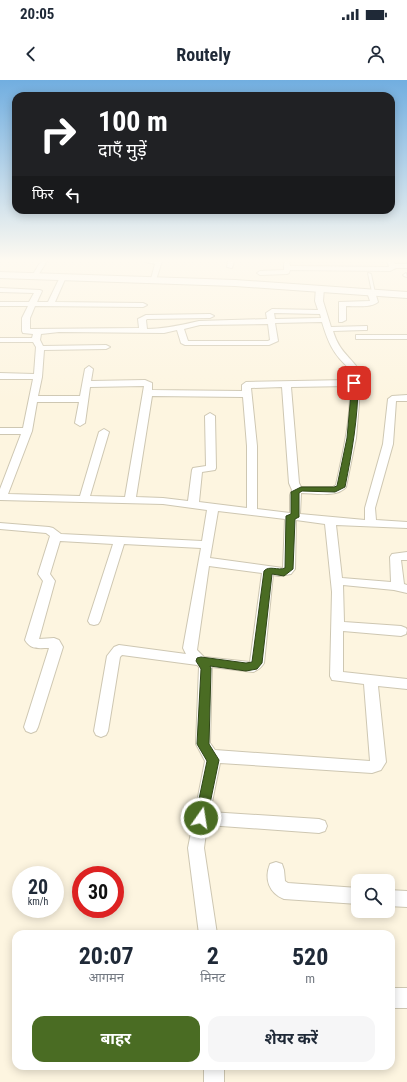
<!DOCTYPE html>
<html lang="hi">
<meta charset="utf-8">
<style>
body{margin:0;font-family:"Roboto Condensed","Noto Sans Devanagari",sans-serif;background:#f6f6f7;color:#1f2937;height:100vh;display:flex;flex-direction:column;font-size:15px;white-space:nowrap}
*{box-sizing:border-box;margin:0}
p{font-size:13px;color:#747a83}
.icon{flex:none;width:22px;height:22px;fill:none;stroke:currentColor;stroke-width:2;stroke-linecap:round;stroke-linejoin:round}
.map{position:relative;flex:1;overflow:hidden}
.side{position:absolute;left:12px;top:850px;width:383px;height:140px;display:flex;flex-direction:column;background:#fff;border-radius:12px;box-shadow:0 2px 10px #0003}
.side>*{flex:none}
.top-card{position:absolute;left:12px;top:12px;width:383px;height:122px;border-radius:12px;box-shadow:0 2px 10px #0003;background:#202124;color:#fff;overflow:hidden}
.fabs{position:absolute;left:351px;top:794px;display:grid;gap:8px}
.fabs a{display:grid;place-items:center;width:44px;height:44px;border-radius:8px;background:#fff;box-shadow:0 2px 10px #0003;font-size:20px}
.speed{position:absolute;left:12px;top:786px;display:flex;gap:8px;font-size:20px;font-weight:700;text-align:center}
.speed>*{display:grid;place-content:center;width:52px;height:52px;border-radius:50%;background:#fff;box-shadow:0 2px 10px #0003;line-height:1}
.speed small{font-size:10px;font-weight:400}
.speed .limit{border:6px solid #d22;background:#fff;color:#111}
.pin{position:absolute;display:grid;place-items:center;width:34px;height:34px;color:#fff;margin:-17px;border-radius:8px;box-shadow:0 2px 6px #0006}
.me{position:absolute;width:44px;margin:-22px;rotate:13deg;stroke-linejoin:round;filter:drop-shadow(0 0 3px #0008)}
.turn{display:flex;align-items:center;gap:14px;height:84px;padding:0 20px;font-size:18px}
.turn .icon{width:52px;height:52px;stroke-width:2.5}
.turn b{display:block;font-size:28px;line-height:34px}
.then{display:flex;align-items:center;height:38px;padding:0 20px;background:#0003;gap:8px;font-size:15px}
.eta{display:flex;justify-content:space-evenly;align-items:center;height:68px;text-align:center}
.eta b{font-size:24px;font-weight:700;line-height:28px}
.action{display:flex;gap:8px;margin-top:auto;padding:8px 20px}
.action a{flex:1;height:46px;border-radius:12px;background:#4a6c23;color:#fff;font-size:16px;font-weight:700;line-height:46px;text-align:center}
.action a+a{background:#f6f6f7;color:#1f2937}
.status{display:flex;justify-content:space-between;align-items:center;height:28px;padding:0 20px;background:#fff;direction:ltr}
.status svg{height:11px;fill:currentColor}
header{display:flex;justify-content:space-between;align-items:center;height:52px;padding:0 20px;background:#fff;font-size:18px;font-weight:700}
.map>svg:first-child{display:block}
</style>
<div class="status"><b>20:05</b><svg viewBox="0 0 49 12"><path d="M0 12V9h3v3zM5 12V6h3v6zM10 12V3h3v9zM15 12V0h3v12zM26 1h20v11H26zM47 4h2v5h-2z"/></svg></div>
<header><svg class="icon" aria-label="back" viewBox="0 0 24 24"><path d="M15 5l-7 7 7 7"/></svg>Routely<svg class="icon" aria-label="person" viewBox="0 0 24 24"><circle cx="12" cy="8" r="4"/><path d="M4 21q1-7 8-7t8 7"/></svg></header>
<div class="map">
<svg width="407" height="1002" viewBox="0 0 407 1002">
<rect width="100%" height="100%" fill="#fdf5e0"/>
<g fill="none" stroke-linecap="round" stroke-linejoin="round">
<defs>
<polygon id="service" points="368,193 371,194 375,213 372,212"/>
<g id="minor">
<polygon points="41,181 47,181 37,197 33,197 32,196"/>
<polygon points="142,181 162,181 156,200 151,199 155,184"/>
<polygon points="228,181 234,181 232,188 227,187"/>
<polygon points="286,181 289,182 290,186 389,187 387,181 393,181 395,184 407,184 407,188 396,188 390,191 290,190 289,193 287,194 260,195 257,193 260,191 284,190 284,183"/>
<polygon points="406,193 407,197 404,196 403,195"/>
<path d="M 63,195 L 66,197 L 55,222 L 143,223 L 147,225 L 143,227 L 35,226 L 30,238 L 30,249 L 139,248 L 138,239 L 146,235 L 210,234 L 214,236 L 210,238 L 147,239 L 146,240 L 147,249 C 164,249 182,245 199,241 L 267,239 L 266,233 L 272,229 L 318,230 L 315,221 L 316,208 L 320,206 L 324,208 L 323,221 L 331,247 L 367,246 L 367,250 L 364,250 L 333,251 C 339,270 346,273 357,287 L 359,323 L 356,358 L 346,407 C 337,418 314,413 301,413 L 300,434 L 365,440 L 365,428 L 383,364 L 388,319 L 392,316 L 407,315 L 407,321 L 396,321 L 393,364 L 375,428 L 376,440 L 407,442 L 407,448 L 336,445 L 342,498 L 391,502 L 390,477 L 392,474 L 407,472 L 407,480 L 401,480 L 404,504 L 407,505 L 407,513 L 394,510 L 343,505 L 344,542 L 401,546 L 406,548 L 407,550 L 406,554 L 401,556 L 343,551 L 343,592 L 407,599 L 407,609 L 378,606 L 386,682 L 381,690 L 372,693 L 220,683 L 210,732 L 319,739 L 325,741 L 327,746 L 325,751 L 319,753 L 207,745 L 204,768 L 217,854 L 199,854 L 188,768 L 205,681 L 196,664 L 199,587 L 197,585 L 122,575 L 120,577 L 108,651 L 106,655 L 101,657 L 96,655 L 94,651 L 107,576 L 114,567 L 119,565 L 186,574 L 183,568 L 201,468 L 124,464 L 100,541 L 98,544 L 94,545 L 90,544 L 88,541 L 113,464 L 60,461 L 50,494 L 55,501 L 39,559 L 54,558 L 59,560 L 63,567 L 38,647 L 36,651 L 31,653 L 26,651 L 24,647 L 49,568 C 38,568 31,570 25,560 L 43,501 L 38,494 L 50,456 L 46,453 L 0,449 L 0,443 L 49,447 L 53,448 L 61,454 L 202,461 L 207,430 L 163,424 L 0,420 L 0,409 L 21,354 L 0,354 L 0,348 L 23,348 L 33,299 L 0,299 L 0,293 L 34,294 L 36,267 L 33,262 L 0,262 L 0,258 L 32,258 L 33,254 L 23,253 L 22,251 L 22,238 L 28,226 L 0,226 L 0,222 L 29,222 L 34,213 L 0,212 L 0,208 L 40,210 L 42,211 L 37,222 L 48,222 L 60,197 ZM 274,233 L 320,234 L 321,238 L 275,239 ZM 322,242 C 328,262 333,274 349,288 L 349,300 L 246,302 L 242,305 L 242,311 L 152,310 L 152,303 L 145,300 L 91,301 L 93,289 L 89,286 L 85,289 L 80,316 L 38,316 L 42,297 L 44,270 L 106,269 L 110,267 L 106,265 L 43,266 L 40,260 L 41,254 L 59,252 L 164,253 L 177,250 L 181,263 L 185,265 L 269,265 L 278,261 L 275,243 ZM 268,244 L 270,260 L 268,261 L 188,261 L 184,249 L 200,245 ZM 144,306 L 125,417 L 90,416 L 109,352 L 104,349 L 99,352 L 80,416 L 8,414 L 32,351 L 37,322 L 79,322 L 75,343 L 80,346 L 85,343 L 90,307 ZM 350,306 C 351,340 343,372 336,405 L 333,407 L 301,407 L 299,403 L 291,307 ZM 282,307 L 289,403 L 292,410 L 290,415 L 290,433 L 257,429 L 257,366 L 251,308 ZM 152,316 L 243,317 L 247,366 L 247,428 L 199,422 L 202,392 L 215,390 L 216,388 L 215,336 L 210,333 L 205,336 L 206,386 L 193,388 L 192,390 L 188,421 L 163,418 L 136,417 ZM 218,431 L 285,439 L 283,488 L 210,478 ZM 296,440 L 325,444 L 332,512 L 330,596 L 332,600 L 364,604 L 370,681 L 215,670 L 210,663 L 212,587 L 253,592 C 258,590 261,588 264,583 L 273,495 L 279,496 L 291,494 L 295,489 ZM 209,486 L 262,493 L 250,582 L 204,577 L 197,570 Z"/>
<path d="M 371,210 L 375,212 L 378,222 C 371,228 355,226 346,226 L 346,240 L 342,242 L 339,242 L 339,222 L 370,221 L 367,212 Z"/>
<rect x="356" y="255" width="51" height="4"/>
<path d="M 276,782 L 282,784 L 284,790 L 285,801 L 288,803 L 358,808 L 358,824 L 284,819 C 269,813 264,799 270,784 Z"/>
<polygon points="388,810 407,811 407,827 388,826"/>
<rect x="391" y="908" width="16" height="20"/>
<rect x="204" y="986" width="20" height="16"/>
</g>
<polygon id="secondary" points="0,192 235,200 407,212 407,218 235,206 0,198"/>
</defs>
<!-- service casing -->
<use href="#service" stroke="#cec7b2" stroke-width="2"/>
<!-- minor casing -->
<use href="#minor" stroke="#cec7b2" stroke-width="2"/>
<!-- secondary casing -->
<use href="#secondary" stroke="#cec7b2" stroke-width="2"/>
<!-- service -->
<use href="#service" fill="#fff" fill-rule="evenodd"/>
<!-- minor -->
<use href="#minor" fill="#fff" fill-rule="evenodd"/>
<!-- secondary -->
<use href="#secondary" fill="#fff" fill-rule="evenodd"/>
</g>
<!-- sky -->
<linearGradient id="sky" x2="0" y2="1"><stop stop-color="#71aee0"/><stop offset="0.56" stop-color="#fefaf1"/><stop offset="1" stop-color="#fefaf1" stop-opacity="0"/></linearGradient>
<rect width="407" height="322" fill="url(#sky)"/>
<!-- route -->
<path fill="#4a6c23" stroke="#304617" d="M 352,302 L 358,303 C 358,338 352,372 345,407 L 335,412 L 302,411 L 299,413 L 299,437 L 295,439 L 293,489 L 284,496 L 272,494 L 262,583 L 257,589 L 246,591 L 210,586 L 211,588 L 209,664 L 219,680 L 207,738 L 205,741 L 201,743 L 197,741 L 195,738 L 207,681 L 197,664 L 201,589 L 196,581 L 197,578 L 201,577 L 246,583 L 252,582 L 264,491 C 269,485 278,491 285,488 L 286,436 L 291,434 L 291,412 L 301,407 L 334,407 L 337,406 L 347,358 Z"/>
</svg>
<div class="fabs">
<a><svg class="icon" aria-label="search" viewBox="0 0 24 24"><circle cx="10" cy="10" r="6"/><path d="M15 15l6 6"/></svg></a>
</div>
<div class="speed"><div>20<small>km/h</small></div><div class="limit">30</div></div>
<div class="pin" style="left:354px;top:303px;background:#d93025"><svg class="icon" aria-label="arrive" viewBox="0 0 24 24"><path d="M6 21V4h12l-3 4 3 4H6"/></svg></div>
<svg class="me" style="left:201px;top:738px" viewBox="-20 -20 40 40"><circle r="17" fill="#4a6c23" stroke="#fff" stroke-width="3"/><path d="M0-11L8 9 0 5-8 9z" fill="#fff"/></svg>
<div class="top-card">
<div class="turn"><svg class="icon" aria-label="right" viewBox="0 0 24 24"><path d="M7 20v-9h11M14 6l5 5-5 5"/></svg><div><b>100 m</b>दाएँ मुड़ें</div></div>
<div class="then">फिर<svg class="icon" aria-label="left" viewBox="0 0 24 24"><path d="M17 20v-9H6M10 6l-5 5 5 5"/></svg></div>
</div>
<section class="side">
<div class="eta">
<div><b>20:07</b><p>आगमन</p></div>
<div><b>2</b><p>मिनट</p></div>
<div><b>520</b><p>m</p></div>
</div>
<div class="action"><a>बाहर</a><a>शेयर करें</a></div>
</section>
</div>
